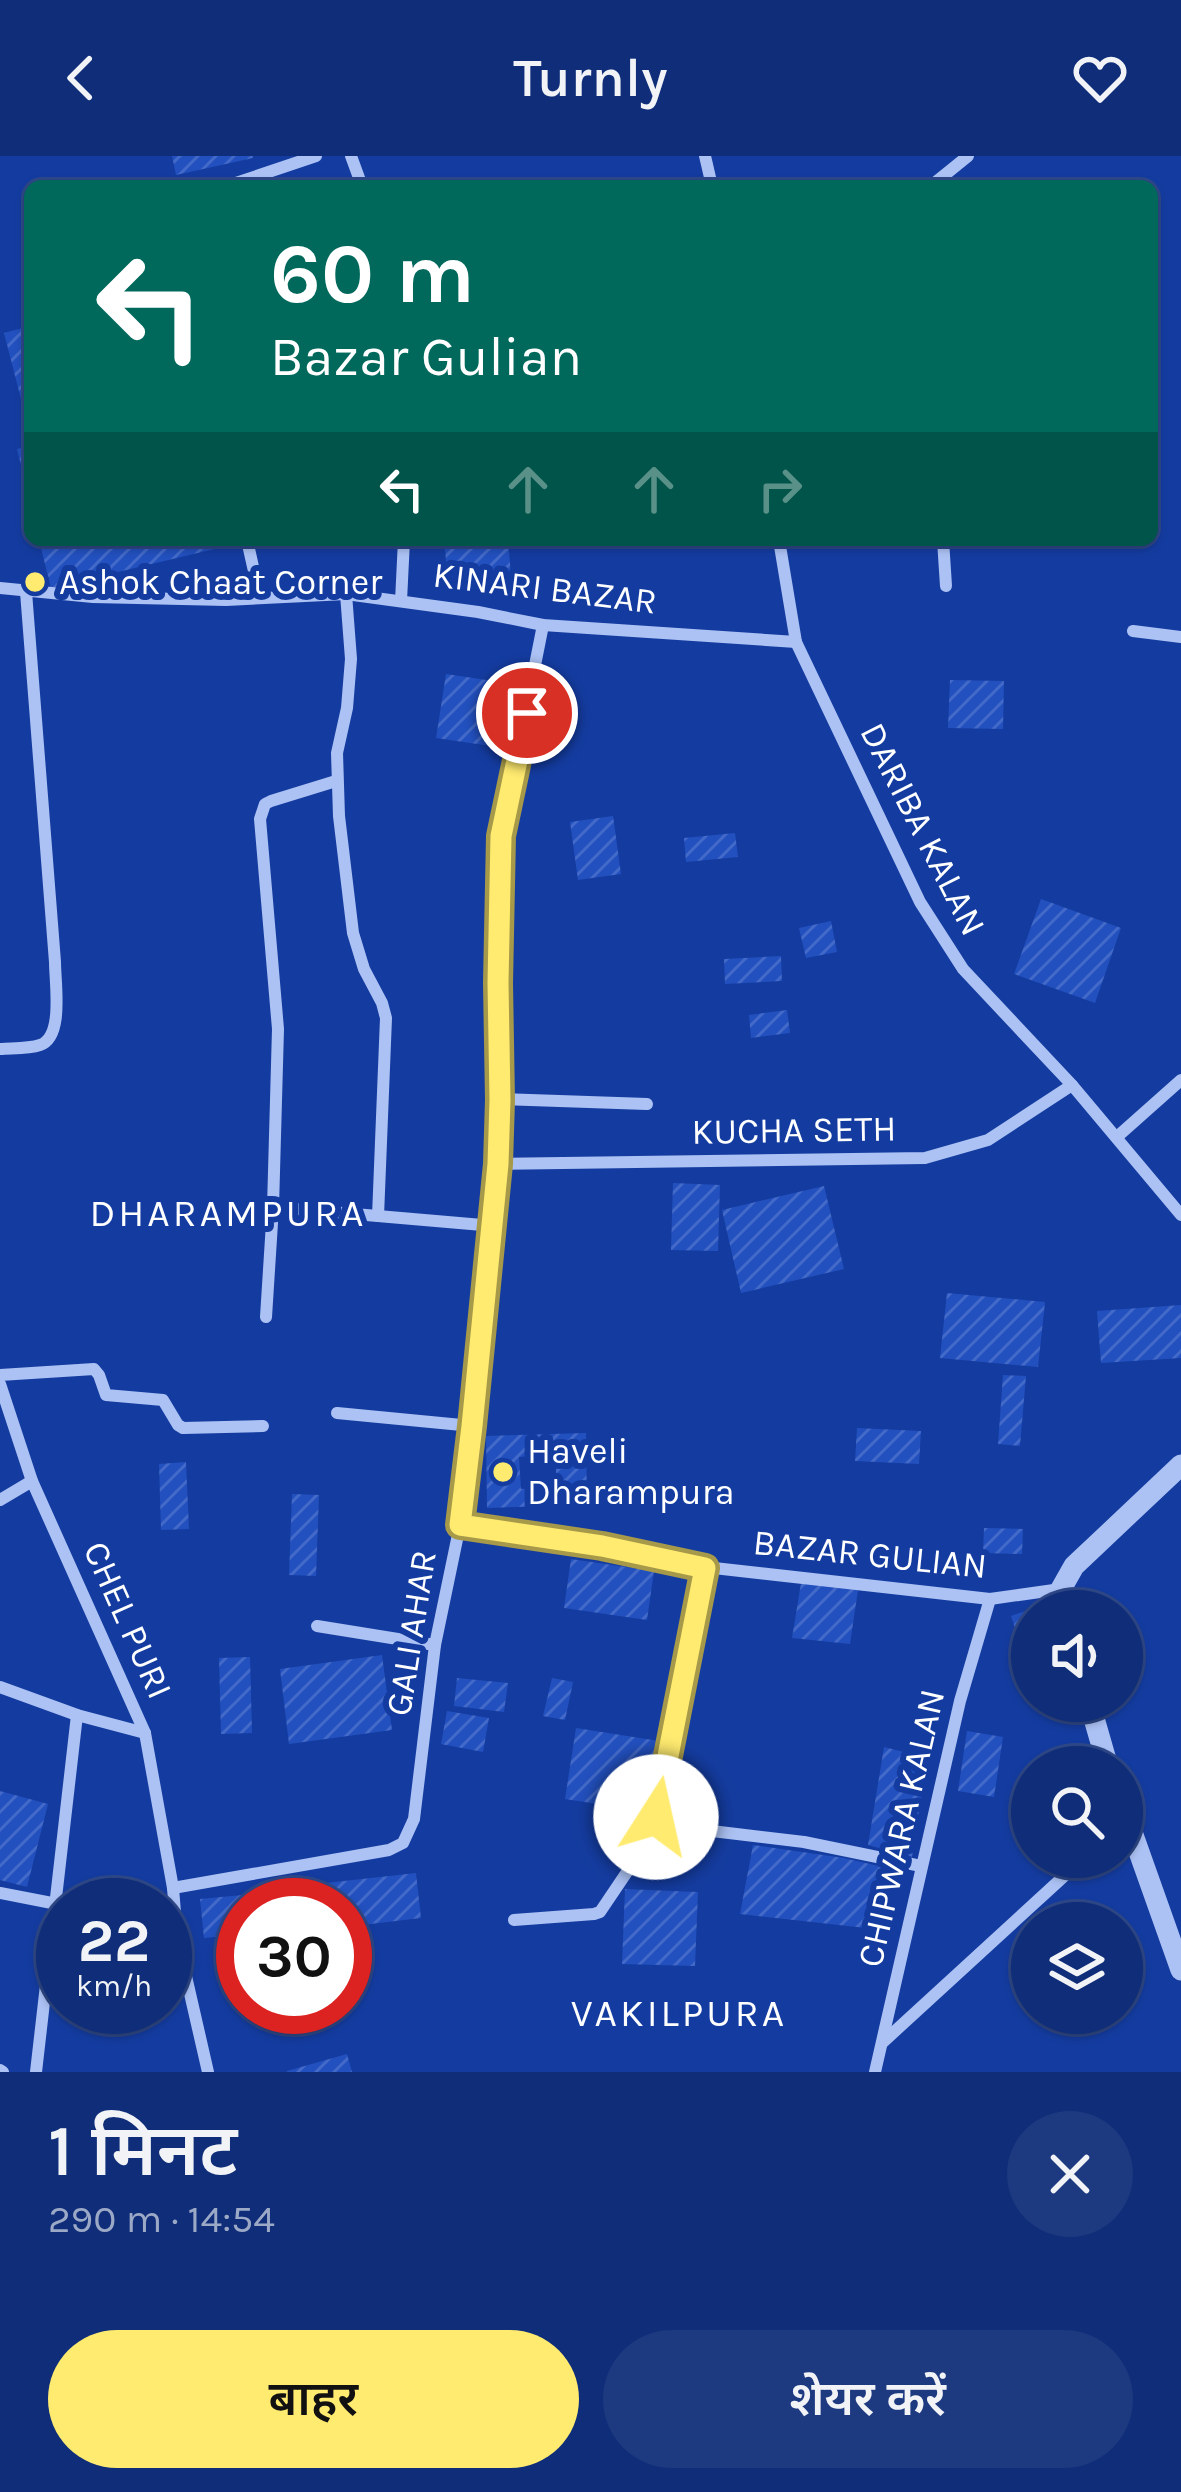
<!DOCTYPE html>
<html lang="hi">
<meta charset="utf-8">
<style>
body{margin:0;font-family:Karla,"Noto Sans Devanagari",sans-serif;background:#1d3980;color:#f1f3f6;height:100vh;display:flex;flex-direction:column;font-size:45px;white-space:nowrap}
*{box-sizing:border-box;margin:0}
p{font-size:39px;color:#9ba8c6}
.icon{flex:none;width:66px;height:66px;fill:none;stroke:currentColor;stroke-width:2;stroke-linecap:round;stroke-linejoin:round}
.map{position:relative;height:1916px;overflow:hidden}
.panel{display:flex;flex-direction:column;background:#0f2d78;flex:1}
.panel>*{flex:none}
.banner{position:absolute;left:24px;top:24px;width:1134px;height:366px;border-radius:18px;box-shadow:0 3px 9px #0004,0 0 0 3px #2f498a;background:#00695c;color:#fff;overflow:hidden}
.tools{position:absolute;left:1011px;top:1434px;display:grid;gap:24px}
.tools a{display:grid;place-items:center;width:132px;height:132px;border-radius:50%;background:#0f2d78;box-shadow:0 3px 9px #0004,0 0 0 3px #2f498a;font-size:60px}
.speed{position:absolute;left:36px;top:1722px;display:flex;gap:24px;font-size:60px;font-weight:700;text-align:center}
.speed>*{display:grid;place-content:center;width:156px;height:156px;border-radius:50%;background:#0f2d78;box-shadow:0 3px 9px #0004,0 0 0 3px #2f498a;line-height:1}
.speed small{font-size:30px;font-weight:400}
.speed .limit{border:18px solid #d22;background:#fff;color:#111}
.pin{position:absolute;display:grid;place-items:center;width:102px;height:102px;color:#fff;margin:-51px;border:6px solid #fff;border-radius:50%;box-shadow:0 3px 12px #0007}
.me{position:absolute;width:132px;margin:-66px;rotate:10deg;stroke-linejoin:round;filter:drop-shadow(0 0 9px #0008)}
.turn{display:flex;align-items:center;gap:42px;height:252px;padding:0 48px;font-size:54px}
.turn .icon{width:156px;height:156px;stroke-width:2.5}
.turn b{display:block;font-size:84px;line-height:102px}
.lanes{display:flex;align-items:center;height:114px;padding:0 48px;background:#0003;justify-content:center;gap:60px;direction:ltr}
.lanes .off{opacity:.35}
.round{display:grid;place-items:center;flex:none;width:126px;height:126px;border-radius:63px;background:#1d3980}
.summary{display:flex;align-items:center;justify-content:space-between;height:204px;padding:0 48px}
h1{font-size:72px;font-weight:600;line-height:90px}
.action{display:flex;gap:24px;margin-top:auto;padding:24px 48px}
.action a{flex:1;height:138px;border-radius:72px;background:#ffeb70;color:#111;font-size:48px;font-weight:600;line-height:138px;text-align:center}
.action a+a{background:#1d3980;color:#f1f3f6}
header{display:flex;justify-content:space-between;align-items:center;height:156px;padding:0 48px;background:#0f2d78;font-size:54px;font-weight:600}
.map>svg:first-child{display:block}
</style>
<header><svg class="icon" aria-label="back" viewBox="0 0 24 24"><path d="M15 5l-7 7 7 7"/></svg>Turnly<svg class="icon" aria-label="heart" viewBox="0 0 24 24"><path d="M12 20l-8-8c-3-5 5-10 8-4 3-6 11-1 8 4z"/></svg></header>
<div class="map">
<svg width="1181" height="1916" viewBox="0 0 1181 1916">
<defs>
<pattern id="building-hatch" width="6" height="6" patternUnits="userSpaceOnUse" patternTransform="scale(3)"><rect width="6" height="6" fill="#2250be"/><path d="M-1 1l2-2M0 6l6-6M5 7l2-2" fill="none" stroke="#436ac8"/></pattern>
</defs>
<rect width="100%" height="100%" fill="#143ca0"/>
<!-- building -->
<g fill="url(#building-hatch)" fill-rule="evenodd">
<polygon points="172,0 253,0 253,2 176,19"/>
<polygon points="30,170 30,270 28,270 4,177"/>
<polygon points="30,290 30,338 28,338 17,293"/>
<polygon points="39,384 244,384 244,386 51,432"/>
<polygon points="444,384 508,384 512,430 449,435"/>
<polygon points="446,518 500,526 491,590 436,582"/>
<polygon points="950,524 1004,525 1003,573 948,572"/>
<polygon points="613,660 621,718 578,724 570,666"/>
<polygon points="735,677 738,701 686,706 684,682"/>
<polygon points="1041,743 1121,772 1095,847 1014,818"/>
<polygon points="831,765 837,796 806,802 799,772"/>
<polygon points="781,800 782,825 725,828 724,803"/>
<polygon points="787,854 790,877 751,882 749,859"/>
<polygon points="673,1027 720,1029 718,1095 671,1094"/>
<polygon points="824,1030 844,1113 741,1137 722,1054"/>
<polygon points="947,1137 1045,1146 1038,1211 940,1202"/>
<polygon points="1181,1149 1181,1202 1101,1207 1097,1155"/>
<polygon points="1003,1219 1026,1220 1020,1290 998,1288"/>
<polygon points="857,1272 921,1275 919,1308 855,1305"/>
<path d="M 586,1277 L 587,1349 L 487,1352 L 486,1280 ZM 555,1299 L 557,1330 L 521,1333 L 519,1301 Z"/>
<polygon points="186,1306 189,1373 161,1374 159,1308"/>
<polygon points="292,1338 319,1339 316,1420 289,1419"/>
<polygon points="984,1372 1023,1373 1022,1398 983,1397"/>
<polygon points="571,1403 654,1415 647,1464 564,1452"/>
<polygon points="801,1427 858,1434 850,1488 792,1482"/>
<polygon points="1057,1444 1061,1455 1032,1455 1032,1469 1016,1475 1011,1460"/>
<polygon points="382,1499 392,1574 289,1588 280,1513"/>
<polygon points="250,1501 252,1577 221,1578 219,1502"/>
<polygon points="457,1522 508,1527 504,1556 454,1550"/>
<polygon points="552,1522 573,1526 565,1564 543,1560"/>
<polygon points="447,1555 489,1562 483,1596 441,1588"/>
<polygon points="576,1572 659,1585 649,1656 565,1643"/>
<polygon points="967,1575 1003,1581 994,1641 958,1635"/>
<polygon points="884,1591 928,1602 912,1701 868,1689"/>
<polygon points="0,1635 48,1648 27,1731 0,1724"/>
<polygon points="753,1689 844,1702 887,1712 884,1774 740,1758"/>
<polygon points="416,1717 421,1762 345,1771 345,1749 265,1749 263,1734"/>
<polygon points="625,1733 698,1736 695,1810 622,1808"/>
<polygon points="125,1734 126,1749 72,1749 72,1737"/>
<polygon points="253,1738 254,1749 243,1749 243,1778 204,1782 200,1743"/>
<polygon points="347,1898 352,1916 287,1916 287,1915"/>
</g>
<g fill="none" stroke-linecap="round" stroke-linejoin="round">
<!-- minor -->
<g stroke="#acc2f4" stroke-width="12">
<polyline points="351,0 362,30"/>
<polyline points="705,0 712,30"/>
<polyline points="227,30 316,0"/>
<polyline points="931,30 968,0"/>
<polyline points="247,384 260,442"/>
<polyline points="779,384 796,486 920,746 963,813 1072,929 1181,1059"/>
<polyline points="943,384 946,430"/>
<polyline points="0,432 93,441 226,444 346,438 478,456 543,469 796,486"/>
<polyline points="346,438 351,503 347,552 337,597 339,660 353,777 364,813 382,847 386,862 378,1060"/>
<polyline points="401,445 404,384"/>
<polyline points="1133,475 1181,481"/>
<path d="M 0,893 C 12,892 28,893 40,889 C 64,881 55,828 55,806 L 26,436"/>
<polyline points="500,943 647,948"/>
<polyline points="1118,980 1181,924"/>
<polyline points="498,1008 925,1002 988,984 1072,929"/>
<polyline points="273,1051 494,1070"/>
<polyline points="266,1161 273,1051 278,873 260,663 265,648 271,645 336,625"/>
<polyline points="0,1219 94,1213 99,1219 106,1239 163,1244 178,1269 183,1272 263,1270"/>
<polyline points="0,1228 32,1325 145,1577 173,1732 177,1781 208,1916"/>
<polyline points="337,1257 472,1270"/>
<polyline points="0,1344 32,1325"/>
<polyline points="460,1369 602,1390 705,1411 990,1443 1061,1433"/>
<polyline points="705,1411 656,1658 659,1666 670,1670 804,1686 921,1710"/>
<polyline points="317,1470 435,1489"/>
<polyline points="0,1531 77,1559 145,1577"/>
<polyline points="173,1732 389,1694 403,1687 414,1663 435,1489 460,1369 494,1070 500,943 498,827 501,680 543,469"/>
<polyline points="0,1737 57,1748"/>
<polyline points="514,1764 594,1758 600,1756 629,1713 635,1709 661,1703 670,1670"/>
<polyline points="882,1887 1085,1701"/>
<polyline points="0,1914 3,1916"/>
<polyline points="36,1916 77,1559"/>
<polyline points="875,1916 960,1545 990,1443"/>
</g>
<!-- tertiary -->
<g stroke="#acc2f4" stroke-width="21">
<polyline points="1064,1455 1061,1433 1074,1410 1181,1309"/>
<polyline points="1089,1545 1108,1611"/>
<polyline points="1122,1648 1181,1814"/>
</g>
</g>
<g fill="none" stroke-linecap="round" stroke-linejoin="round">
<defs>
<polyline id="route" points="527,557 501,680 498,827 500,944 498,1008 472,1270 460,1369 602,1390 705,1412 656,1661"/>
</defs>
<!-- route casing -->
<use href="#route" stroke="#a69949" stroke-width="30"/>
<!-- route -->
<use href="#route" stroke="#ffeb70" stroke-width="21"/>
</g>
<!-- markers -->
<g fill="#ffeb70" stroke="#143ca0" stroke-width="4.5">
<circle cx="35" cy="426" r="12"/>
<circle cx="503" cy="1316" r="12"/>
</g>
<g text-anchor="middle" dominant-baseline="central" stroke-width="12" stroke-linejoin="round" paint-order="stroke">
<!-- poi labels -->
<g font-size="36" fill="#fff" stroke="#143ca0" text-anchor="start">
<text x="59" y="426">Ashok Chaat Corner</text>
<text x="527" y="1295">Haveli<tspan x="527" dy="41">Dharampura</tspan></text>
</g>
<!-- street labels -->
<g font-size="36" fill="#fff" stroke="#143ca0">
<text transform="translate(545 432) rotate(7)">KINARI BAZAR</text>
<text transform="translate(923 673) rotate(63)">DARIBA KALAN</text>
<text transform="translate(794 974) rotate(-1)">KUCHA SETH</text>
<text transform="translate(870 1398) rotate(6)">BAZAR GULIAN</text>
<text transform="translate(128 1464) rotate(66)">CHEL PURI</text>
<text transform="translate(411 1477) rotate(-81)">GALI AHAR</text>
<text transform="translate(901 1672) rotate(-77)">CHIPWARA KALAN</text>
</g>
<!-- neighbourhood labels -->
<g font-size="39" letter-spacing="3" fill="#fff" stroke="#143ca0">
<text x="228" y="1057">DHARAMPURA</text>
<text x="679" y="1857">VAKILPURA</text>
</g>
</g>
</svg>
<div class="tools">
<a><svg class="icon" aria-label="sound" viewBox="0 0 24 24"><path d="M4 9h4l5-4v14l-5-4H4zM17 9q2 3 0 6"/></svg></a>
<a><svg class="icon" aria-label="search" viewBox="0 0 24 24"><circle cx="10" cy="10" r="6"/><path d="M15 15l6 6"/></svg></a>
<a><svg class="icon" aria-label="layers" viewBox="0 0 24 24"><path d="M12 4l9 5-9 5-9-5zM3 14l9 5 9-5"/></svg></a>
</div>
<div class="speed"><div>22<small>km/h</small></div><div class="limit">30</div></div>
<div class="pin" style="left:527px;top:557px;background:#d93025"><svg class="icon" aria-label="arrive" viewBox="0 0 24 24"><path d="M6 21V4h12l-3 4 3 4H6"/></svg></div>
<svg class="me" style="left:656px;top:1661px" viewBox="-20 -20 40 40"><circle r="19" fill="#fff"/><path d="M0-13L10 11 0 6-10 11z" fill="#ffeb70"/></svg>
<div class="banner">
<div class="turn"><svg class="icon" aria-label="left" viewBox="0 0 24 24"><path d="M17 20v-9H6M10 6l-5 5 5 5"/></svg><div><b>60 m</b>Bazar Gulian</div></div>
<div class="lanes"><svg class="icon" aria-label="left" viewBox="0 0 24 24"><path d="M17 20v-9H6M10 6l-5 5 5 5"/></svg><svg class="icon off" aria-label="ahead" viewBox="0 0 24 24"><path d="M12 20V5M6 11l6-6 6 6"/></svg><svg class="icon off" aria-label="ahead" viewBox="0 0 24 24"><path d="M12 20V5M6 11l6-6 6 6"/></svg><svg class="icon off" aria-label="right" viewBox="0 0 24 24"><path d="M7 20v-9h11M14 6l5 5-5 5"/></svg></div>
</div>
</div>
<section class="panel">
<div class="summary"><div><h1>1 मिनट</h1><p>290 m · 14:54</p></div><a class="round"><svg class="icon" aria-label="close" viewBox="0 0 24 24"><path d="M6 6l12 12M18 6L6 18"/></svg></a></div>
<div class="action"><a>बाहर</a><a>शेयर करें</a></div>
</section>
